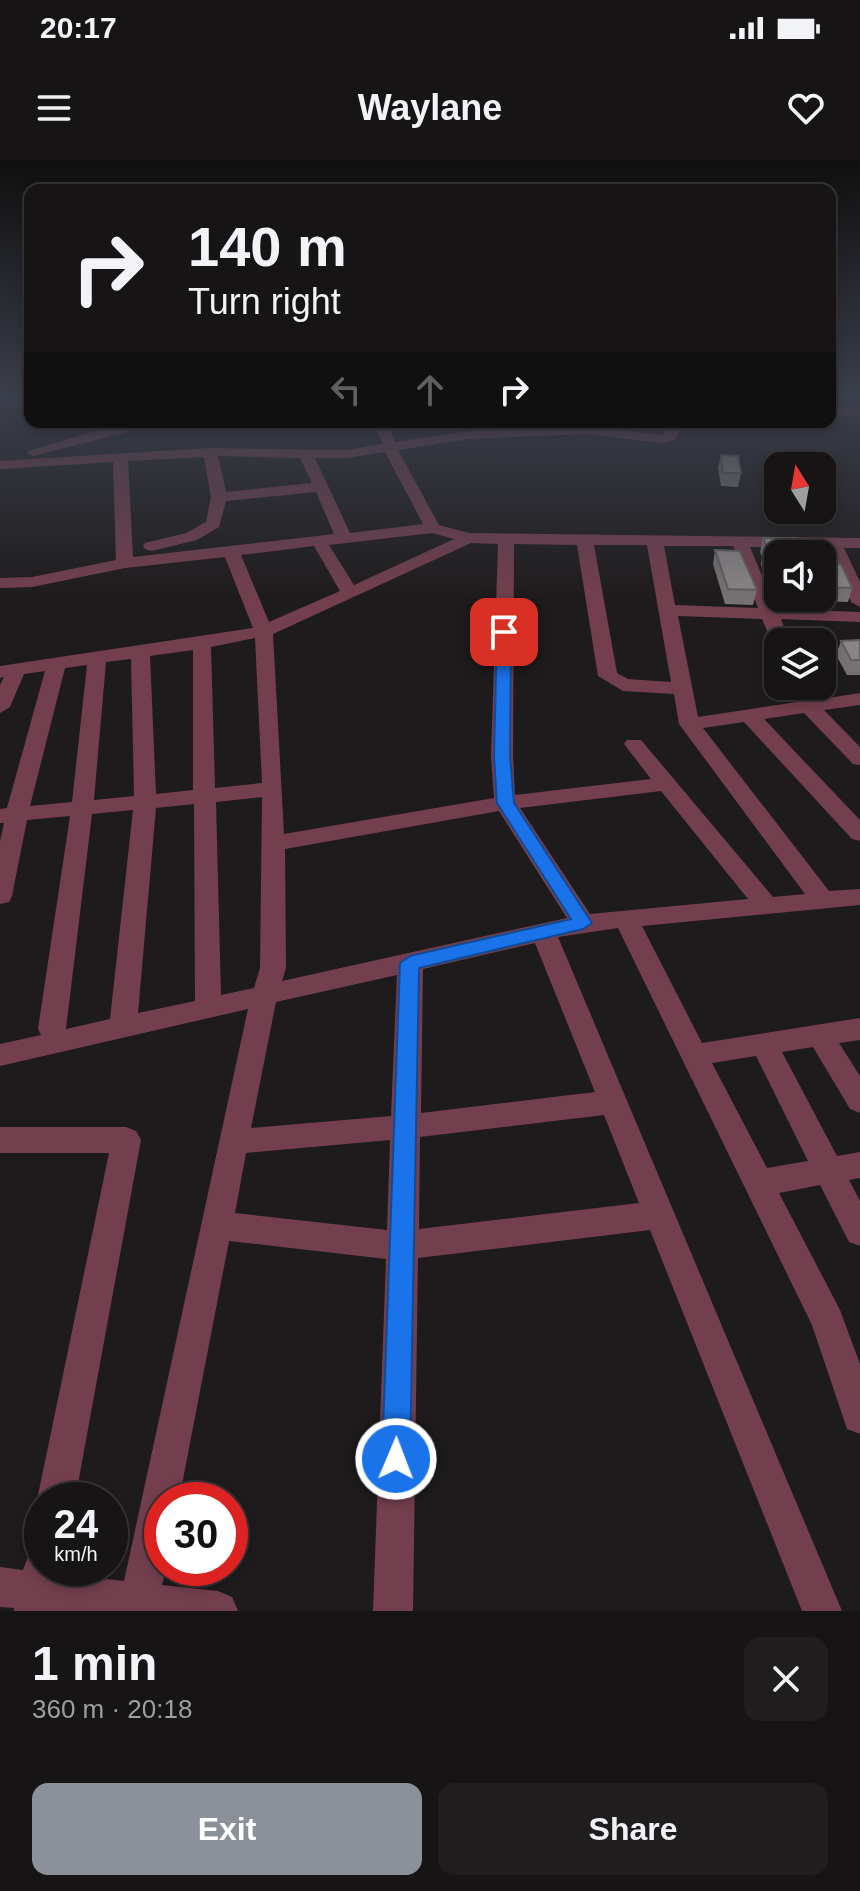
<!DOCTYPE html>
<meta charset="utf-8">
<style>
body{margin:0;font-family:Arial,sans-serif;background:#1f1d1e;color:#f1f3f6;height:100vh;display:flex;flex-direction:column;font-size:30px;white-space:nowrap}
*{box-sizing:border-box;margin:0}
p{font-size:26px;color:#9e9ea0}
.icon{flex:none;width:44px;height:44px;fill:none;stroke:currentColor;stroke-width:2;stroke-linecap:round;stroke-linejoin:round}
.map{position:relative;height:1451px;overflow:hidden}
.details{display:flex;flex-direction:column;background:#161415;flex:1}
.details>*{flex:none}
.top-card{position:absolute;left:24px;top:24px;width:812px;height:244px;border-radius:16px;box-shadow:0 4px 12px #0003,0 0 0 2px #353334;background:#161415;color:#f1f3f6;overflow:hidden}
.needle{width:52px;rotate:349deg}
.buttons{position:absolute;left:764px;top:292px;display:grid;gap:16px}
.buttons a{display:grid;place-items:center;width:72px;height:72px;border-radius:16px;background:#161415;box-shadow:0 4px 12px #0003,0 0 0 2px #353334;font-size:40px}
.speed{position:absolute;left:24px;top:1322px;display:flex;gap:16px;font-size:40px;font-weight:700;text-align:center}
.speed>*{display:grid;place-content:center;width:104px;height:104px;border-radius:50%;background:#161415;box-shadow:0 4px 12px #0003,0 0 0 2px #353334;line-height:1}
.speed small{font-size:20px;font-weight:400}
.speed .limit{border:12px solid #d22;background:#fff;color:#111}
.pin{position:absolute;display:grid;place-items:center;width:68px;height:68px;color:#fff;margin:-34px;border-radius:16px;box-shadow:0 4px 12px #0006}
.me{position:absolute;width:88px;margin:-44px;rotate:1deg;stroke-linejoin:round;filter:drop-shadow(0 0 6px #0008)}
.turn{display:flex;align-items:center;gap:28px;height:168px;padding:0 32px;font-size:36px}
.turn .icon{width:104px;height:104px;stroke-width:2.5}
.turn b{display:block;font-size:56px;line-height:68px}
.lanes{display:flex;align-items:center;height:76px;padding:0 32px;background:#0003;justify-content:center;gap:40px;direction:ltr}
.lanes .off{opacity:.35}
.round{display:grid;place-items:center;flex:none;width:84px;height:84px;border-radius:16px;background:#1f1d1e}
.head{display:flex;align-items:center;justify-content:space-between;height:136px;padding:0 32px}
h1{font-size:48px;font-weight:700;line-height:60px}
.cta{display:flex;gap:16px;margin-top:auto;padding:16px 32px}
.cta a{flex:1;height:92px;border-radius:16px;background:#8c9099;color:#fff;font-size:32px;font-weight:700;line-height:92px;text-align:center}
.cta a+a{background:#1f1d1e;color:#f1f3f6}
.status{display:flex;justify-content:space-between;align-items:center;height:56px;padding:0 40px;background:#161415;direction:ltr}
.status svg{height:22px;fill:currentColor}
header{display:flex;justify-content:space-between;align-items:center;height:104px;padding:0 32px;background:#161415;font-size:36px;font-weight:700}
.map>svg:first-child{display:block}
</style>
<div class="status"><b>20:17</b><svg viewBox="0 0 49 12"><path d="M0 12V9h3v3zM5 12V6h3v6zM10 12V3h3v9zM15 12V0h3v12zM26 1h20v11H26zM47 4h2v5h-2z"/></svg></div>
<header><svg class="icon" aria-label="menu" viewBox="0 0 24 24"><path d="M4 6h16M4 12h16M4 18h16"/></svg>Waylane<svg class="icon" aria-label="heart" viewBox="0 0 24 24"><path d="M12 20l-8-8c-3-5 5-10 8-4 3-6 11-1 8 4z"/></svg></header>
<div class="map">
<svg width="860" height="1451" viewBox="0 0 860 1451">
<rect width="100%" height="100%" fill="#1e1b1c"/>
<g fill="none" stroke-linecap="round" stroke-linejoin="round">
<!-- minor -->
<g fill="#733f4e" fill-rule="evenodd">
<polygon points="860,247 860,255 830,256 830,248"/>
<polygon points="125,262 141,262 128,272 33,296 26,292"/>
<path d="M 227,262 L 388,262 L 395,282 L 469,271 L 587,266 L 663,275 L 666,270 L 664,262 L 678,262 L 680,270 L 675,280 L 663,283 L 587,274 L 469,279 L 398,290 L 439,365 L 469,373 L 860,378 L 860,388 L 844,388 L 860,422 L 860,447 L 851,442 L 828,388 L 750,387 L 776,449 L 860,452 L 860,462 L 781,459 L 790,482 L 778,482 L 778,487 L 772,482 L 762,459 L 678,456 L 698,557 L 797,542 L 790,526 L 810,526 L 815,540 L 860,533 L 860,545 L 824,550 L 860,587 L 860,605 L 853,604 L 804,553 L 764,559 L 860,660 L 860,681 L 852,679 L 744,562 L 703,568 L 829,731 L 860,729 L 860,745 L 642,766 L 702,883 L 860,858 L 860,880 L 839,883 L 860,916 L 860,953 L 850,949 L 813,887 L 782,892 L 837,996 L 860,992 L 860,1018 L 849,1020 L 860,1041 L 860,1086 L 849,1082 L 820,1025 L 779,1033 L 840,1150 L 860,1204 L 860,1274 L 847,1269 L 812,1165 L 618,768 L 558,777 L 842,1451 L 802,1451 L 650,1070 L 418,1098 L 413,1451 L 373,1451 L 386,1099 L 229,1081 L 179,1340 L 162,1340 L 162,1408 L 166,1408 L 162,1425 L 218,1431 L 232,1437 L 238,1451 L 14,1451 L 14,1448 L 0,1447 L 0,1407 L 23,1410 L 29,1394 L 42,1389 L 42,1408 L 63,1408 L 61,1414 L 124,1421 L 248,849 L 0,906 L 0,884 L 41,875 L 38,869 L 70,656 L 27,660 L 12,736 L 9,742 L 0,744 L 0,681 L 4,663 L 0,663 L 0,649 L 7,648 L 45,511 L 24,514 L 10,547 L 0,553 L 0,525 L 4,517 L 0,518 L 0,506 L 253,468 L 225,397 L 125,408 L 32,427 L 0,428 L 0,418 L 32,417 L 116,400 L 113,302 L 0,309 L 0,301 L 210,288 L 347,290 L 382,284 L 376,268 L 250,269 ZM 385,292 L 423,364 L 350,373 L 315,298 L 347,298 ZM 218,296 L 300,298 L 312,323 L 226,332 ZM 204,297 L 211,337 L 206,362 L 186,373 L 145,383 L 143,386 L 145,389 L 151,391 L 197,380 L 219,367 L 226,341 L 316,332 L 334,374 L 133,397 L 128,301 ZM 432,373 L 454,379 L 354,425 L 329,385 ZM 471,383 L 498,384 L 491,596 L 494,638 L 284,674 L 273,474 ZM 514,384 L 577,385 L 598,516 L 623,531 L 674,534 L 679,564 L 805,734 L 773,737 L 641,580 L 627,580 L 624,584 L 651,619 L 515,635 L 513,596 ZM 594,385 L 647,385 L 671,522 L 628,519 L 617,513 ZM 314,386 L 340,431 L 269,462 L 241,395 ZM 664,386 L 733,386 L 758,448 L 675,445 ZM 255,478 L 262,623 L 215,628 L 211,487 ZM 193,490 L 193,630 L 156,634 L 150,496 ZM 131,499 L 134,636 L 94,640 L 106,502 ZM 87,505 L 72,642 L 30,646 L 65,508 ZM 661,631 L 748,739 L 590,754 L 520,648 ZM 262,637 L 260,808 L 254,828 L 221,835 L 216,642 ZM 194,644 L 195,841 L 138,853 L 156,648 ZM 133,650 L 110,859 L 66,869 L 92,654 ZM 499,651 L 567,758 L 282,821 L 286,808 L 285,689 ZM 535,783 L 595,932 L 421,953 L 423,809 ZM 397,815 L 391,956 L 251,968 L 276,842 ZM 756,896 L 808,1001 L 767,1008 L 712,903 ZM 604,955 L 639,1043 L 419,1069 L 420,977 ZM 390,980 L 387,1070 L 235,1053 L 246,993 Z"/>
<polygon points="0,967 126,967 136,971 141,980 75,1340 42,1340 42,1352 37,1340 109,993 0,993"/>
</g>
</g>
<!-- wall -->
<g fill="#767273">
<polygon points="721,295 741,313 738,327 721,326 718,308"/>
<polygon points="763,378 778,394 778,427 770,427 761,405 762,397 760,392"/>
<polygon points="715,390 757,430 753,445 725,444 713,404"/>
<polygon points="822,403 852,428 848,442 817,441 816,438 822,438"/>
<polygon points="860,480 860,515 847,515 836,495 841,481"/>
</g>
<!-- building -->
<g fill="#898586" stroke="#605d5e" stroke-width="2">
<polygon points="721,295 738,296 741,313 723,313"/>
<polygon points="763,378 796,378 803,394 778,394 778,413 773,413 764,391 768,391"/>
<polygon points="715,390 740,391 757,430 728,429"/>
<polygon points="822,403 841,404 852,428 822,427"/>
<polygon points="860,480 860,500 851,500 841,481"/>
</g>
<!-- sky -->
<linearGradient id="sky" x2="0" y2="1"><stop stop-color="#100f0f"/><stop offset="0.54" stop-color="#3b3f4b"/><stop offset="1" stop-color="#3b3f4b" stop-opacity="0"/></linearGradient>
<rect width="860" height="440" fill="url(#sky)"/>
<!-- route -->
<polygon fill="#1a73e8" stroke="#114b97" stroke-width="2" points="504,468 511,472 510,596 514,643 592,763 583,769 419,808 410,1299 406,1309 396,1313 387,1309 382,1299 400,803 410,796 571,759 497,643 494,596 497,472"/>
</svg>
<div class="buttons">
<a><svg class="needle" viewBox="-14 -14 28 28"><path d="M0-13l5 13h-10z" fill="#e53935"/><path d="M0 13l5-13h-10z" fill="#9e9ea0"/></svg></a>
<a><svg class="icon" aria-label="sound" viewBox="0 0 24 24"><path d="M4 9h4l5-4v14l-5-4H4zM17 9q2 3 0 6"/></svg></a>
<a><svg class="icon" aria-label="layers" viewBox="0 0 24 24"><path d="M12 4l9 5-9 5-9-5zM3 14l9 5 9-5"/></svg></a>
</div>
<div class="speed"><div>24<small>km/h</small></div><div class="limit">30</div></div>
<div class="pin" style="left:504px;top:472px;background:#d93025"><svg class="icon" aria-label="arrive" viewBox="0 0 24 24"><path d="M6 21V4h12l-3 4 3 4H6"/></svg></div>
<svg class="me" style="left:396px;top:1299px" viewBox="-20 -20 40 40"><circle r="17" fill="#1a73e8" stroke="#fff" stroke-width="3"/><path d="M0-11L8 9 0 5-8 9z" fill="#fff"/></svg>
<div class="top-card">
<div class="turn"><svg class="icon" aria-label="right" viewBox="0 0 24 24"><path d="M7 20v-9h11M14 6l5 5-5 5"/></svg><div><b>140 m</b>Turn right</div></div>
<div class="lanes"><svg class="icon off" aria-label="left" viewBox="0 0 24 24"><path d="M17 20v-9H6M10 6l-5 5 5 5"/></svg><svg class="icon off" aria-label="ahead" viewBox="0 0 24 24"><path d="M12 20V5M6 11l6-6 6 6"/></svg><svg class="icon" aria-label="right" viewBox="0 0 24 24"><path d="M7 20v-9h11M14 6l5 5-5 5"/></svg></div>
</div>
</div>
<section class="details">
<div class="head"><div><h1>1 min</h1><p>360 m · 20:18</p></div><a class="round"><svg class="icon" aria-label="close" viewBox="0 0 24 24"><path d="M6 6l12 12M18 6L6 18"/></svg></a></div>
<div class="cta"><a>Exit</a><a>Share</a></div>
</section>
